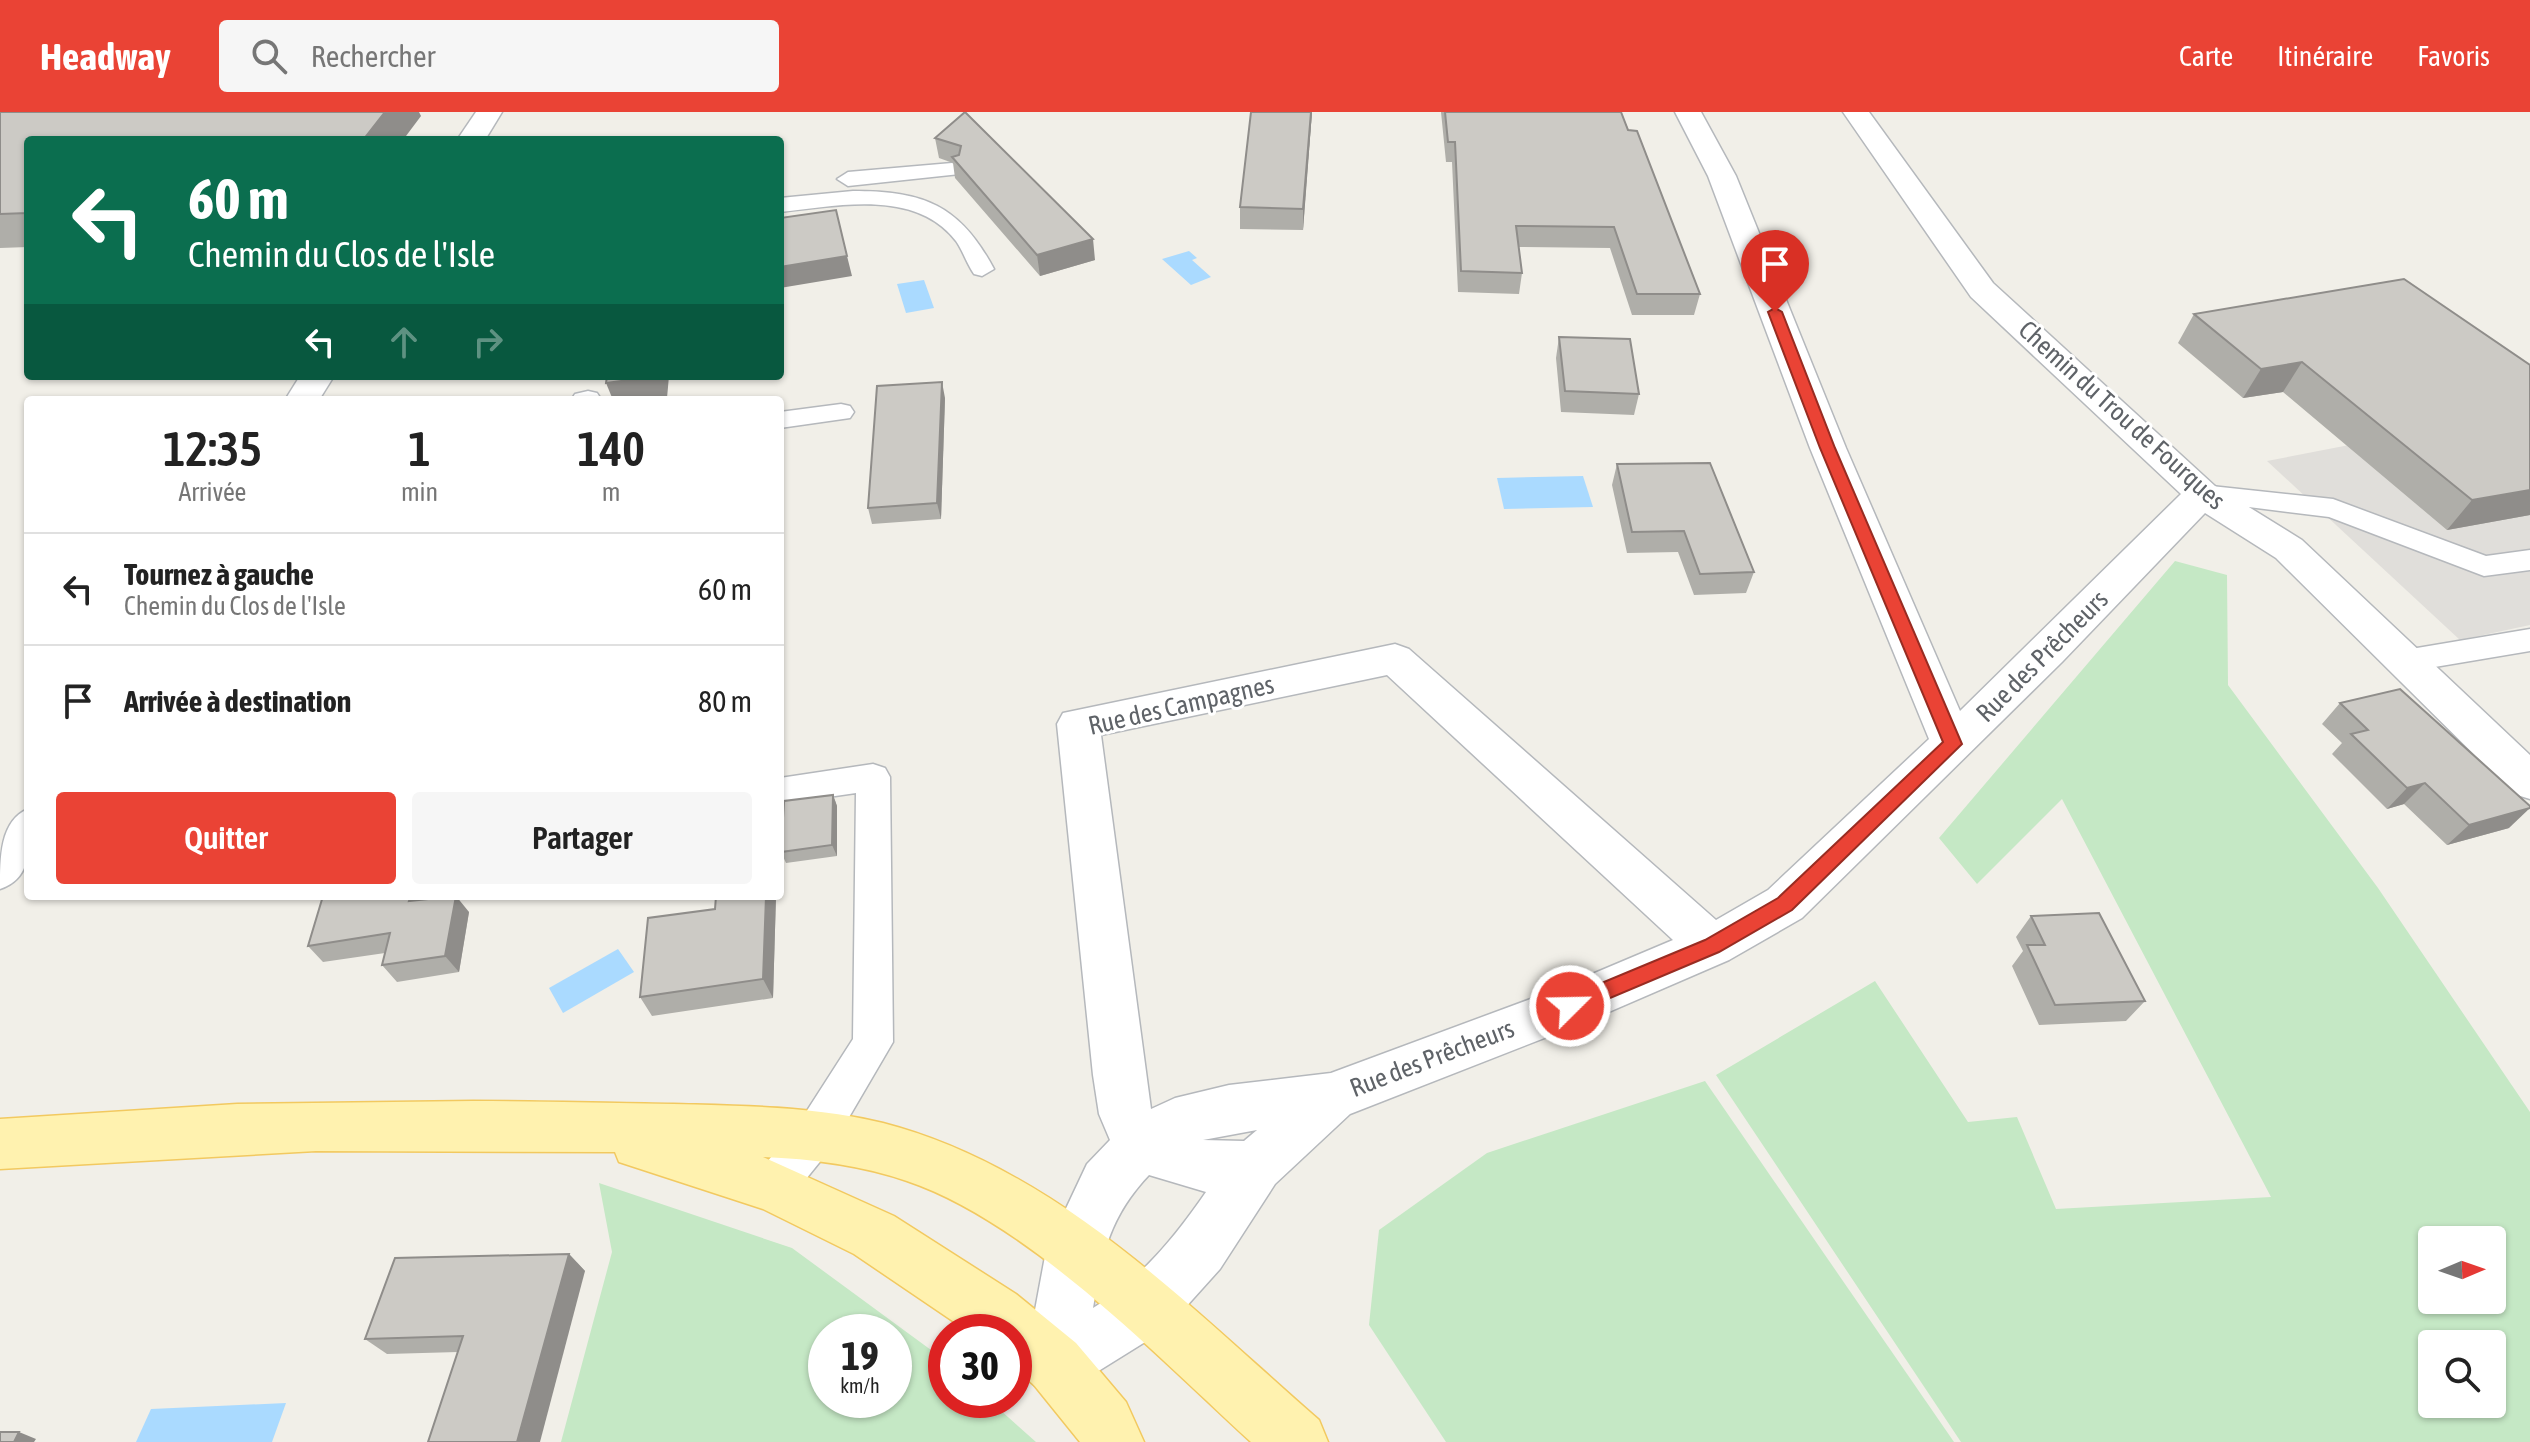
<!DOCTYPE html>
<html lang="fr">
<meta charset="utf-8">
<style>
body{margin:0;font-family:"Asap Condensed",sans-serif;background:#f6f6f6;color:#222;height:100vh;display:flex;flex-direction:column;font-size:30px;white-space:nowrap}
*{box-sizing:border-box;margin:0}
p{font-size:26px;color:#767676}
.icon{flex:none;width:44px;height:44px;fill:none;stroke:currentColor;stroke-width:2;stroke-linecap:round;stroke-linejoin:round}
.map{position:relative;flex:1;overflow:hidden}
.panel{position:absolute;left:24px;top:284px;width:760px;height:504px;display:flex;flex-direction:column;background:#fff;border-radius:8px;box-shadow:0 2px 6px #0004}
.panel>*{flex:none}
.hud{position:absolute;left:24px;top:24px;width:760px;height:244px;border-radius:8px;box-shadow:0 2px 6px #0004;background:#0b6e4f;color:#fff;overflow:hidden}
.needle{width:52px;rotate:88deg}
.tools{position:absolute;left:2418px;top:1114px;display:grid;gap:16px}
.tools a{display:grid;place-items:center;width:88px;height:88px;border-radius:8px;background:#fff;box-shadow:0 2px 6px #0004;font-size:40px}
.speed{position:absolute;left:808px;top:1202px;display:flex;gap:16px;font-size:40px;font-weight:700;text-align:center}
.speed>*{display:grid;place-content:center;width:104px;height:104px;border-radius:50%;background:#fff;box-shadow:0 2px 6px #0004;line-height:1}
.speed small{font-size:20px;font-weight:400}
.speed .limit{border:12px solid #d22;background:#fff;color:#111}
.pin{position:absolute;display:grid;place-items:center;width:68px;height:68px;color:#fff;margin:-82px -34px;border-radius:50% 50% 50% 0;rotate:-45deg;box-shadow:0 0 8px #0007}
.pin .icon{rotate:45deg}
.me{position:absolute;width:88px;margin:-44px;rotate:67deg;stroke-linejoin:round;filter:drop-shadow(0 0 6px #0008)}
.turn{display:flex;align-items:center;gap:28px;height:168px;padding:0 32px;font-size:36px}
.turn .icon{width:104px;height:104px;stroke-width:2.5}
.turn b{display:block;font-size:56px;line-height:68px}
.lanes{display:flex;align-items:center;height:76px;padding:0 32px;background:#0003;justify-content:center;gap:40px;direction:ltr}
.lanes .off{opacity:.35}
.eta{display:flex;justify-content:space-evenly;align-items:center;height:136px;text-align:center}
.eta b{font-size:48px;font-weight:600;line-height:56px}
.cta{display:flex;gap:16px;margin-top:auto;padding:16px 32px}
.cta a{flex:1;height:92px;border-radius:8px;background:#ea4335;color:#fff;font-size:32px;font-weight:600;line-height:92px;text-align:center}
.cta a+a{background:#f6f6f6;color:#222}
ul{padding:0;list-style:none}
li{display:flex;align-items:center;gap:24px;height:112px;padding:0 32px;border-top:2px solid #e0e0e0}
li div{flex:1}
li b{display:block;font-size:30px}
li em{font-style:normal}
header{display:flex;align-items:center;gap:48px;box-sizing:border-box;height:112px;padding:0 40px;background:#ea4335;color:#fff}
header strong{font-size:38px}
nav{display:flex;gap:44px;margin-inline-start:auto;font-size:28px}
.search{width:560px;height:72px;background:#f6f6f6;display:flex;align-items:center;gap:20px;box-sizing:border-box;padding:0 28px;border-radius:8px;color:#767676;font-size:30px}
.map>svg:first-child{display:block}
</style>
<header>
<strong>Headway</strong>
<div class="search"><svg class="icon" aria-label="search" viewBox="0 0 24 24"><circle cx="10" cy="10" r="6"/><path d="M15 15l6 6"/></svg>Rechercher</div>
<nav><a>Carte</a><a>Itinéraire</a><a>Favoris</a></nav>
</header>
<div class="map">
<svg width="2530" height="1330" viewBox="0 0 2530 1330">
<rect width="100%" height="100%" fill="#f1efe8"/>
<!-- industrial -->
<polygon fill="#e0deda" points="2530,298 2530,513 2460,528 2267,349"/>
<!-- green -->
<g fill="#c5e8c5" fill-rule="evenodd">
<path d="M 2175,449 L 2227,463 L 2228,573 L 2378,776 L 2530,1000 L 2530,1330 L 1961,1330 L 1716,963 L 1875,869 L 1968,1010 L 2017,1005 L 2056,1097 L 2271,1085 L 2062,687 L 1977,772 L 1939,726 ZM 2432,1128 L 2492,1128 L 2492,1188 L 2432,1188 ZM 2432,1232 L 2492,1232 L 2492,1292 L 2432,1292 Z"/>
<polygon points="1705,969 1954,1330 1446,1330 1369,1213 1379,1118 1487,1041"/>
<path d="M 599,1071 L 792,1136 L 946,1249 L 946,1288 L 989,1288 L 1036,1330 L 561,1330 L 612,1140 ZM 826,1220 L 894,1220 L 894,1288 L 826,1288 Z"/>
</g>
<!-- water -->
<g fill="#aadaff">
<polygon points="1189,139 1197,146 1192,148 1211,165 1191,173 1162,147"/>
<polygon points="924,168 934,196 906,201 897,172"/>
<polygon points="1583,364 1593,395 1504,397 1497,366"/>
<polygon points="618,837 634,860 563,901 549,876"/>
<polygon points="286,1291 272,1330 136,1330 151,1297"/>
</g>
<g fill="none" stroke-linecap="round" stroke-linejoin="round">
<defs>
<g id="service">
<polygon points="952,51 963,57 960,62 848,74 837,67 848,60"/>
<path d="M 853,79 C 924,79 960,93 994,157 L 982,164 L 974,162 C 967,152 963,139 956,129 C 915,76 837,94 780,100 L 780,86 Z"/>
<polygon points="588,279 597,281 601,287 571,288 575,282"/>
<polygon points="841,292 850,294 854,300 850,306 780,316 780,300"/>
<polygon points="2202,373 2333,387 2486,444 2530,438 2530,458 2484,464 2329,405 2192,388 2188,382 2192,376"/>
<polygon points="2530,517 2530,539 2405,560 2394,557 2389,549 2394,541 2405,538"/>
<polygon points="873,652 885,656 890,665 893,930 831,1036 789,1088 774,1094 759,1088 753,1074 759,1060 801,1008 853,927 856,681 780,692 780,666"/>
</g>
<path id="minor" d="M 1675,0 L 1701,0 L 1736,64 L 1846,336 L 1960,599 L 2181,382 L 1971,185 L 1843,0 L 1869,0 L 1993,171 L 2215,374 L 2302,428 L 2530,643 L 2530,687 L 2514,682 L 2276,446 L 2205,401 L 2062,550 L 1802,806 L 1729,848 L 1588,909 L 1350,1002 L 1275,1072 L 1220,1157 L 1166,1217 L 1076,1273 L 1055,1282 L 1034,1273 L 1025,1252 L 1046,1139 L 1087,1052 L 1110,1028 L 1099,1002 L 1093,963 L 1057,612 L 1063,601 L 1395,532 L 1409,537 L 1716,808 L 1768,778 L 1929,627 L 1810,336 L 1708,64 ZM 1387,563 L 1673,828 L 1552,879 L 1331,961 L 1229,973 L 1175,986 L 1151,997 L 1101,623 ZM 1257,1018 L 1244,1029 L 1203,1028 ZM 1149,1063 L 1206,1080 C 1175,1125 1141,1167 1093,1196 C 1102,1141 1110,1104 1149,1063 Z"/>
<g id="tertiary">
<polygon points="476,0 502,0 485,28 457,28"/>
<polygon points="300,264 334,264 319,288 285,288"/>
<path d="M 28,697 C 28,729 36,765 0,777 C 0,745 0,709 28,697 Z"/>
</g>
<path id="primary" d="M 473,989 C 540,989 606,991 673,992 C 743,994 815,994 883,1011 C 1057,1056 1188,1194 1319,1308 L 1328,1330 L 1251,1330 C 1157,1244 1028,1110 907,1069 C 861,1053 812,1047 763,1045 L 894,1104 L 1016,1182 L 1076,1231 L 1126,1290 L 1144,1330 L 1080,1330 L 1034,1273 L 1014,1256 L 1014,1220 L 969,1220 L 854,1142 L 763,1097 L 619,1050 L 615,1040 L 316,1039 L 0,1057 L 0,1007 L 237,992 Z"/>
</defs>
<!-- service casing -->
<use href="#service" stroke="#b5b8bc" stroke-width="3"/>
<!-- minor casing -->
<use href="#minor" stroke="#b5b8bc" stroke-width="3"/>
<!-- tertiary casing -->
<use href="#tertiary" stroke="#b5b8bc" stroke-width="3"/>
<!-- primary casing -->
<use href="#primary" stroke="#f2c960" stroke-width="3"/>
<!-- service -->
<use href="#service" fill="#fff" fill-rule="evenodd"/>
<!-- minor -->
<use href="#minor" fill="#fff" fill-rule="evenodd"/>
<!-- tertiary -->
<use href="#tertiary" fill="#fff" fill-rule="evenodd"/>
<!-- primary -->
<use href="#primary" fill="#fff2af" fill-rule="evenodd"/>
</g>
<!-- wall -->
<g fill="#afaea9">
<polygon points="0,0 421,4 28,28 28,135 0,136"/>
<polygon points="964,0 1095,148 1040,164 955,66 953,51 939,46 935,26"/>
<polygon points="1251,0 1312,0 1303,118 1240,117 1240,95"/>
<polygon points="1441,0 1621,0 1700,182 1694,203 1632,203 1610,136 1519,135 1522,161 1519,182 1458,180 1452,50 1446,50"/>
<polygon points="2194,202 2530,253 2530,403 2447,418 2283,280 2243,286 2178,231"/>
<polygon points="1559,225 1639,282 1634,303 1561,300 1556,246"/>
<polygon points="945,286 941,407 872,412 868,396"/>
<polygon points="1617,352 1754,460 1746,481 1694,483 1678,440 1627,441 1612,373"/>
<polygon points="2340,591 2509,716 2447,733 2404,692 2387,697 2332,642 2342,631 2322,612"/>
<polygon points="833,683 837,694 837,744 786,751 781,740"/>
<polygon points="716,784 776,784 773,886 652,904 640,885 715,797"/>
<polygon points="428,786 469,800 459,860 397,870 382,853 385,841 323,850 308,834"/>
<polygon points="2031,804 2145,889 2126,909 2039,913 2012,854 2023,839 2016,825"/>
<polygon points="569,1142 585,1159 458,1240 387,1242 365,1227"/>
</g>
<!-- shaded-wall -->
<g fill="#8f8d8a">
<polygon points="385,0 419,0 421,4 403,28 363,28"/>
<polygon points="1311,0 1312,0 1303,118 1303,97"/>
<polygon points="1093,127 1095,148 1040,164 1037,143"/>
<polygon points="847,144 852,164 780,176 780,155"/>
<polygon points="2302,250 2283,280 2243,286 2261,257"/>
<polygon points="659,264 669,264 667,286 655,288 613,288 606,271"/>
<polygon points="942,270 945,286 941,407 937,391"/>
<polygon points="2530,378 2530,403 2447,418 2472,388"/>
<polygon points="2425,671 2404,692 2387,697 2407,676"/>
<polygon points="833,683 837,694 837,744 832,733"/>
<polygon points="2530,696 2509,716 2447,733 2469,713"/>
<polygon points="411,784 428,784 423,806 409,789"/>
<polygon points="456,784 469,800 459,860 445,844"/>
<polygon points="766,784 776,784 773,886 763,867"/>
<polygon points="569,1142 585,1159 540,1330 517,1330"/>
<polygon points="19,1320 36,1327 34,1330 14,1330"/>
</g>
<!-- building -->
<g fill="#cccac5" stroke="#8f8d8a" stroke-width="2">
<polygon points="0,0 385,0 363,28 28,28 28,101 0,102"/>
<polygon points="965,0 1093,127 1037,143 952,45 959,43 961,34 935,26"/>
<polygon points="1251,0 1311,0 1303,97 1240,95"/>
<polygon points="1445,0 1621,0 1628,18 1637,19 1700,182 1637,182 1614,115 1516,114 1522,161 1461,159 1455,30 1448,30"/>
<polygon points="836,98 847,144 780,155 780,106"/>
<polygon points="2404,167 2530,253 2530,378 2472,388 2302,250 2261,257 2194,202"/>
<polygon points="1559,225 1630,227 1639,282 1565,279"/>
<polygon points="607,264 659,264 606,271"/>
<polygon points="942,270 937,391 868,396 877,274"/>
<polygon points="1710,351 1754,460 1700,462 1684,419 1632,420 1617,352"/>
<polygon points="2400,577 2530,694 2530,696 2469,713 2425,671 2407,676 2351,622 2368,618 2340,591"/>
<polygon points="833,683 832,733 781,740 784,689"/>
<polygon points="323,784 411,784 409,789 456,784 445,844 382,853 390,821 308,834"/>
<polygon points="716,784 766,784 763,867 640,885 648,806 715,797"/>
<polygon points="2099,801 2145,889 2055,893 2027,833 2045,833 2031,804"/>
<polygon points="569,1142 517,1330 428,1330 463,1224 365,1227 395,1146"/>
<polygon points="0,1320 19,1320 14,1330 0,1330"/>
</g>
<!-- route -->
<polygon fill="#ea4335" stroke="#982c22" stroke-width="2" points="1775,196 1782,200 1835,336 1962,632 1792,798 1719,840 1570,903 1563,900 1560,894 1563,887 1705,828 1778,786 1943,630 1820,336 1768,200"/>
<g text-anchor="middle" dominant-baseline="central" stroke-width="6" stroke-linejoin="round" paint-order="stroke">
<!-- street labels -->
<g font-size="26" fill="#5f6368" stroke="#fff">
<text transform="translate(2122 303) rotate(42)">Chemin du Trou de Fourques</text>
<text transform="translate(2042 544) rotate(-45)">Rue des Prêcheurs</text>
<text transform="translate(1181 593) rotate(-13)">Rue des Campagnes</text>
<text transform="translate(1432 946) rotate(-21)">Rue des Prêcheurs</text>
</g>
</g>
</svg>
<div class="tools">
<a><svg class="needle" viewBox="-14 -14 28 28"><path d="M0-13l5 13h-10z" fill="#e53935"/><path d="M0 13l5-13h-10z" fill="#767676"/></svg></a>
<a><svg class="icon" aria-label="search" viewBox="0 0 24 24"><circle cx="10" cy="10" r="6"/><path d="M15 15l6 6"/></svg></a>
</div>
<div class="speed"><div>19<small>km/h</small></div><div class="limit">30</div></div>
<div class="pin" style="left:1775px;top:200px;background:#d93025"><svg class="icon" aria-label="arrive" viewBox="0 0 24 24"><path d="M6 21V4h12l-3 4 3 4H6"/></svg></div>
<svg class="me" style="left:1570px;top:894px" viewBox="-20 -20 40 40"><circle r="17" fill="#ea4335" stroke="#fff" stroke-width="3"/><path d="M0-11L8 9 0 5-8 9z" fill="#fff"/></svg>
<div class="hud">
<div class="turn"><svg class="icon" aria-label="left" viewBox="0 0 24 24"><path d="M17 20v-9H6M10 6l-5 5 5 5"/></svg><div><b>60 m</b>Chemin du Clos de l'Isle</div></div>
<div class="lanes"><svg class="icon" aria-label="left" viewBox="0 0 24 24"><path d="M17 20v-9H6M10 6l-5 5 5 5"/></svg><svg class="icon off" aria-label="ahead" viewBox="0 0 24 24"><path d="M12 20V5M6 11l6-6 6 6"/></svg><svg class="icon off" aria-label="right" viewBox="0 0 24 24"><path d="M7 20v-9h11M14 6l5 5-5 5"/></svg></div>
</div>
<section class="panel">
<div class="eta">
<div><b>12:35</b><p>Arrivée</p></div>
<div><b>1</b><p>min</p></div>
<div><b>140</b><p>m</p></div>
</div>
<ul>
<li><svg class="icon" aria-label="left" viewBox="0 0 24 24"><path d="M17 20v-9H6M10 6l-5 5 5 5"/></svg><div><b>Tournez à gauche</b><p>Chemin du Clos de l'Isle</p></div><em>60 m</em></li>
<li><svg class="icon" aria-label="arrive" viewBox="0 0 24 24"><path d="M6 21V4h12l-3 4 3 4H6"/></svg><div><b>Arrivée à destination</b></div><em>80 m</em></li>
</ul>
<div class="cta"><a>Quitter</a><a>Partager</a></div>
</section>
</div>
